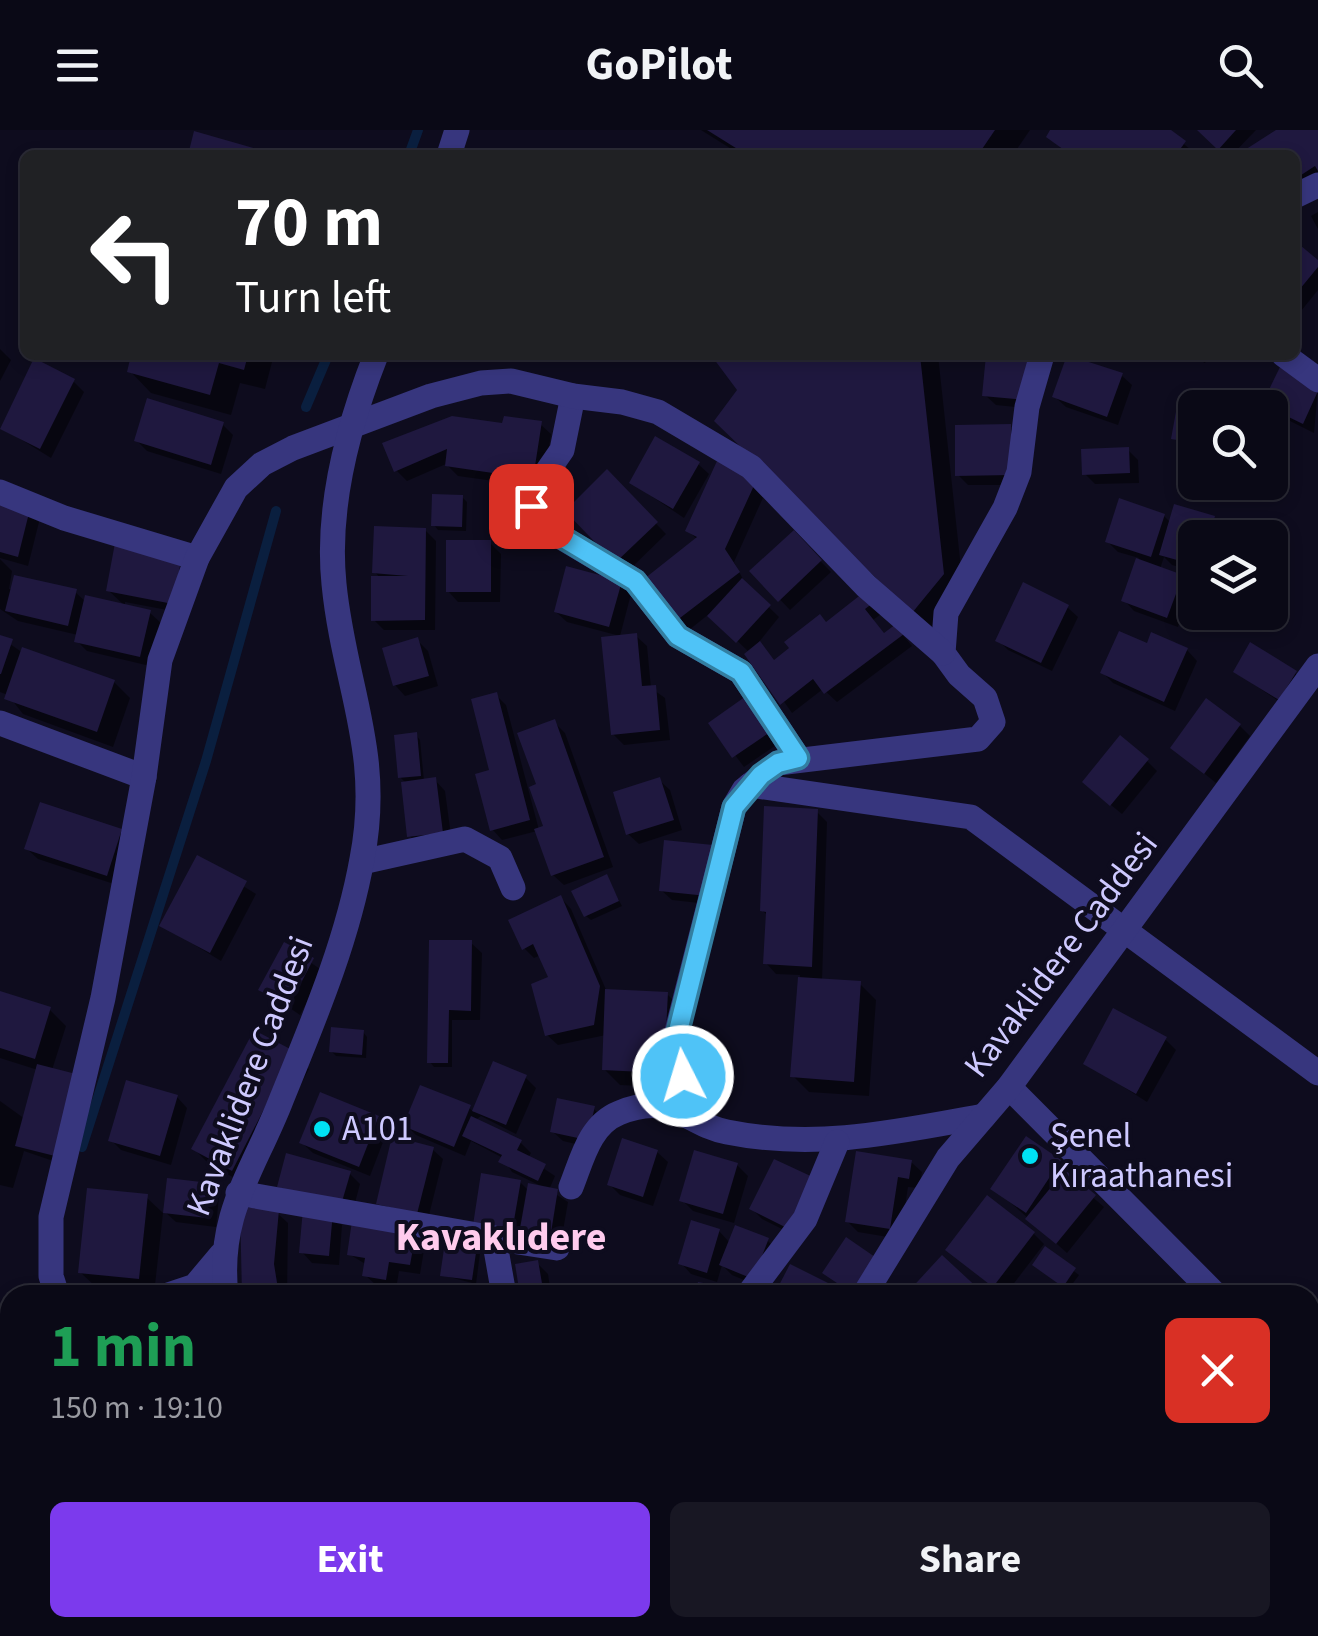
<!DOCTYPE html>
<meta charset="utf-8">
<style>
body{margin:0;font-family:"Source Sans 3",sans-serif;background:#181723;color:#f1f3f6;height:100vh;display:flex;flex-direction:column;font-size:38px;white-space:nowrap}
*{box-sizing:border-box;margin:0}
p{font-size:32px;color:#999aa1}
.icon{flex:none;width:55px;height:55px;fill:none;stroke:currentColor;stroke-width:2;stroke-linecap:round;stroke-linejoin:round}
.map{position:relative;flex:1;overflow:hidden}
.drawer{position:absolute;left:0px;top:1155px;width:1320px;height:352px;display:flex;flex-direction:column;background:#0a0916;border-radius:30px 30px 0 0;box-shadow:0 5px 15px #0003,0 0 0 2px #2a2a35}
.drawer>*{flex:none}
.guide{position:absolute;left:20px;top:20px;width:1280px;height:210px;border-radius:15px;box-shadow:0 5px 15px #0003,0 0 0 2px #2a2a35;background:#202124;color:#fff;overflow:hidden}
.controls{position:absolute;left:1178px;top:260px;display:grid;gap:20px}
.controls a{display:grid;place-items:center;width:110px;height:110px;border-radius:15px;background:#0a0916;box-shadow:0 5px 15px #0003,0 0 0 2px #2a2a35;font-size:50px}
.pin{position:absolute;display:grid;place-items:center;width:85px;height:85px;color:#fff;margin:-42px;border-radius:20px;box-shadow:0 5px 15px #0006}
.me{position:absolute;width:110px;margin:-55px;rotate:355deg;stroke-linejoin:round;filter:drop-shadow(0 0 8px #0008)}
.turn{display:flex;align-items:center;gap:35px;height:210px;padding:0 50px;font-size:45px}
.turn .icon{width:130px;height:130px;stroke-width:2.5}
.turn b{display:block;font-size:70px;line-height:85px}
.round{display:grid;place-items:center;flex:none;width:105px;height:105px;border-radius:15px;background:#181723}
.overview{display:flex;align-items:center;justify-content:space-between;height:170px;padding:0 50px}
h1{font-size:60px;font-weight:700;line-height:75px;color:#1e9e55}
.cta{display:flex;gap:20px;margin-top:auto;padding:20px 50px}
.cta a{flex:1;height:115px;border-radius:15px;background:#7c3aed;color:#fff;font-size:40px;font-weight:700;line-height:115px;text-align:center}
.cta a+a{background:#181723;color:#f1f3f6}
header{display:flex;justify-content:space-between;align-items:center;height:130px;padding:0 50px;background:#0a0916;font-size:45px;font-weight:700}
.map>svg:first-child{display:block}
</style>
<header><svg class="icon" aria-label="menu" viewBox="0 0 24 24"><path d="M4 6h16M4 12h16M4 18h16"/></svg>GoPilot<svg class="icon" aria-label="search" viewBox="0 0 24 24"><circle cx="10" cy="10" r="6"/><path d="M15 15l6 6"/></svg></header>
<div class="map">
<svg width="1318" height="1506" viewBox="0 0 1318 1506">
<rect width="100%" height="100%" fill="#0e0c1e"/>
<!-- shadow -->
<g fill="#0007">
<polygon points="701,0 1030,0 1013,25 741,25"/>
<polygon points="1053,0 1167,0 1197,25 1068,25 1049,6"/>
<polygon points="1200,0 1256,0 1232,25 1226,25"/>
<polygon points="1281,0 1318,0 1318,50 1295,65 1295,25 1241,25"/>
<polygon points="1318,82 1318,99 1311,86"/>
<polygon points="1295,114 1318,133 1318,160 1297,186"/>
<polygon points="0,219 11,230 0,251"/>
<polygon points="134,225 265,225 272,232 265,259 240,253 231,285 151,263 130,241"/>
<polygon points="714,225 938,225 964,466 934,502 718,291 740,260"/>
<polygon points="989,225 1020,225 1036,279 996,275 985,265"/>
<polygon points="1112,225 1131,225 1128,232"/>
<polygon points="1190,225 1209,225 1205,233"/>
<polygon points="1121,245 1132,255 1118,295 1066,277 1055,267"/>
<polygon points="74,252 84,262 51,328 1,297"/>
<polygon points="1318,258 1314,303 1276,284 1265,274"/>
<polygon points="1181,268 1216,278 1195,278 1195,321 1184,319 1174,308"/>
<polygon points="222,294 233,305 221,344 147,321 137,311"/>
<polygon points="540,294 551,304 543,358 458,346 446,334 407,351 396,340 386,314"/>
<polygon points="1010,297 1020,307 1021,355 968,355 958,345"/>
<polygon points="1128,320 1138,330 1139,353 1095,354 1085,344"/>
<polygon points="698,334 709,344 684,388 632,353"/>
<polygon points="718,334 766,361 734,432 746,455 779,487 751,522 775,533 868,462 885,481 873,490 885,505 896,497 912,516 837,572 823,559 792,583 750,523 709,484 689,500 678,490 698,410 688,401"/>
<polygon points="607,343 666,404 627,442 568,381"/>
<polygon points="462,367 467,372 466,401 438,400 434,395"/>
<polygon points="0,374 29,381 39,392 28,436 0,428"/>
<polygon points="1164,386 1171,393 1214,388 1224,398 1222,408 1195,408 1195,441 1172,435 1164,427 1160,439 1182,447 1192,457 1178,497 1134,481 1124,470 1139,428 1118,422 1107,411"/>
<polygon points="425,400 436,411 435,500 384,500 374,490 380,448 375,442"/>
<polygon points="794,404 831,442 790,480 753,441"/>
<polygon points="490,413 501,424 500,472 458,472 448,461"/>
<polygon points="180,427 183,483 125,472 125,476 109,461"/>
<polygon points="0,429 12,441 9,459 75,462 86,472 150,483 161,493 150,536 87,521 77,511 78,505 18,491 0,479"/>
<polygon points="621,453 631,464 620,506 567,492 556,482"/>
<polygon points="1067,477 1078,487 1052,541 1008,520 998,510"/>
<polygon points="636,506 647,516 651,558 665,568 670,610 624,615 613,604"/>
<polygon points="0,507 23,523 114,552 130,568 113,617 23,584 8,565 0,562"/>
<polygon points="417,510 428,521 438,556 405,566 395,555"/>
<polygon points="1148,517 1187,520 1197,531 1175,581 1113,553 1103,543"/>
<polygon points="1236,542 1295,543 1306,553 1290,579"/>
<polygon points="496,565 506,575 539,700 546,698 539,656 554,592 565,603 613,737 564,755 553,745 537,701 502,710 492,699"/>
<polygon points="749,567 782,611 744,637 711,593"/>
<polygon points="1240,596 1250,606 1216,653 1173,618"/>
<polygon points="416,605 420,610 424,651 435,650 445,661 452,713 420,717 410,706 407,654 400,647"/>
<polygon points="1147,631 1157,641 1122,684 1095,662"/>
<polygon points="659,650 670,660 682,700 639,714 628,704"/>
<polygon points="817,682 827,692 822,851 860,854 876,870 869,966 809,962 793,946 800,845 776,844 766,833 768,786 762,780"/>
<polygon points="120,701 131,712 117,755 38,729 27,719"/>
<polygon points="666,713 717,775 672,770 661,760"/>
<polygon points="198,728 256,764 221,831 162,795"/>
<polygon points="606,747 622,776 591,790 586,786"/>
<polygon points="561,768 571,779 607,862 667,864 683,880 679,958 620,955 604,939 606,905 558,915 547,905 551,848 541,825 534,828 524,818"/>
<polygon points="471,813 482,823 480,890 452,890 452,937 434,937 430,932"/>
<polygon points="285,815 323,841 300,885 262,859"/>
<polygon points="0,864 50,880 66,896 52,940 65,1035 24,1021 13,1058 0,1055 0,971 25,989 38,940 0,928"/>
<polygon points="363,902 367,907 366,928 336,926 331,921"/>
<polygon points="1165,909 1176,920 1147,972 1086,933"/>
<polygon points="293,923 309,939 248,1055 210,1035 194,1019"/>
<polygon points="494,934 525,947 536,958 516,1004 481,986 474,991 520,1012 531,1023 528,1028 555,1046 549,1060 568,1072 560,1118 486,1105 520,1052 529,1061 543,1057 512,1042 503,1028 471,1011 465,1026 416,1005 406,995 469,978 474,982"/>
<polygon points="177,967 187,978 171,1035 121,1020 111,1010"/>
<polygon points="593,978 604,989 597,1019 563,1011 552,1001"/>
<polygon points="378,988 388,999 370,1046 313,1023 302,1013"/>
<polygon points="1027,1009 1060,1032 1068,1046 1104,1077 1067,1123 994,1058"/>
<polygon points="432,1019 443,1029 427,1093 389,1083 379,1073"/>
<polygon points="657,1022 668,1032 653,1076 620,1065 610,1055"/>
<polygon points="775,1032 802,1109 762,1089 752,1079"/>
<polygon points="911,1032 922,1042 919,1058 908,1057 900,1109 858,1102 848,1092"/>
<polygon points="737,1035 748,1046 734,1093 693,1081 682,1070"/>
<polygon points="349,1043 360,1054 352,1084 290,1067"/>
<polygon points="209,1056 219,1066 216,1097 176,1092 165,1082"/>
<polygon points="146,1067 163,1083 154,1164 97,1158 80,1142"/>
<polygon points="242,1080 277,1083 288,1093 287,1165 244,1165"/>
<polygon points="332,1084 342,1095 339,1135 312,1133 302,1122"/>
<polygon points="719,1101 730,1113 767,1110 778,1121 763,1158 732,1145 722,1135 717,1152 691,1144 681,1133"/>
<polygon points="1033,1103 1044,1114 1005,1165 948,1120"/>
<polygon points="415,1104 425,1114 420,1144 399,1141 396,1159 376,1155 365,1145 367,1135 349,1124"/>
<polygon points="476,1118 480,1123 476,1154 442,1145"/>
<polygon points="1046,1120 1079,1145 1068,1160 1039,1139"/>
<polygon points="942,1129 981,1165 912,1165"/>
<polygon points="537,1133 548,1144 551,1165 522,1165"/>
<polygon points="1153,1155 1165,1165 1144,1165"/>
<polygon points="0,1184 10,1188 8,1240 0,1237"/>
<polygon points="32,1498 98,1498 102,1502 102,1506 31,1506"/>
<polygon points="121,1498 170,1498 171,1503 123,1506"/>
<polygon points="176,1498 231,1498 233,1506 178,1506"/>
<polygon points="388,1498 446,1498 445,1506 390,1506"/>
<polygon points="564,1498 625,1498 624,1506 564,1506"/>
<polygon points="769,1498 806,1498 802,1506 784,1506"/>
<polygon points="831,1498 885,1498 881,1506 839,1506"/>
<polygon points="1032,1498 1065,1498 1050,1506 1040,1506"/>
</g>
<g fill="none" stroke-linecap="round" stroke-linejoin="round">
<!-- stream -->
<g stroke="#0a1f3f" stroke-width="10">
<polyline points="409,25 418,0"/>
<polyline points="306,277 328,225"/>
<polyline points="82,1017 206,631 276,381"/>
<polyline points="0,1236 10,1210"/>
</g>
</g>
<!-- building -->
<g fill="#1f183f">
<polygon points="707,0 995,0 978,25 747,25"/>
<polygon points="1050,0 1171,0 1186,11 1176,25 1071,25 1046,7"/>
<polygon points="1197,0 1236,0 1218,20"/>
<polygon points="1276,0 1318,0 1318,41 1315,36 1295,49 1295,25 1237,25"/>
<polygon points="194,1 274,24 274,25 188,25"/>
<polygon points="1295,111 1318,130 1318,137 1295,165"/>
<polygon points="131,225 248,225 244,240 219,233 210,265 127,242"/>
<polygon points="711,225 920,225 944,444 912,483 714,291 737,260"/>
<polygon points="986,225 1031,225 1026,270 982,266"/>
<polygon points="1067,225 1123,243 1107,287 1052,267"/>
<polygon points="34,228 75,249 40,319 0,299"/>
<polygon points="1280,237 1318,261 1303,294 1262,274"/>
<polygon points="1179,265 1214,271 1212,278 1195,278 1195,313 1171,309"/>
<polygon points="147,268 224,292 211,335 134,311"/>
<polygon points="452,286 502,293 504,286 542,291 533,349 445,336 447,319 394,342 382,313"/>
<polygon points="1011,294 1011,345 955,346 955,295"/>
<polygon points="655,306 700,332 673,379 629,353"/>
<polygon points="1129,317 1130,343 1082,345 1081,319"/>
<polygon points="717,331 757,349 725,419 740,442 676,491 644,449 697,407 685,401"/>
<polygon points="607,339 658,392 615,433 565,381"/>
<polygon points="432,364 463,365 462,397 431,396"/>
<polygon points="1119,368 1165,384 1151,427 1105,412"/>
<polygon points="0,371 30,379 18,427 0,422"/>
<polygon points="1174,374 1215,386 1209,408 1195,408 1195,435 1159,425"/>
<polygon points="374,396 426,398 425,490 371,491 371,446 408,446 372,443"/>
<polygon points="794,400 822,430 778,472 749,441"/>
<rect x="446" y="410" width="45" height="52"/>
<polygon points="115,413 182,425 173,474 106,461"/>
<polygon points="1136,428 1183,445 1167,488 1121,471"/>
<polygon points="566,436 622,451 609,497 554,482"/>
<polygon points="14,445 77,459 68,496 5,481"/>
<polygon points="742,448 771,475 736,513 707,486"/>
<polygon points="1023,452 1069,475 1041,533 995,511"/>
<polygon points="868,459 877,470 865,479 884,503 896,494 904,504 824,564 813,549 780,575 744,524 760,511 774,530 789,518 784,512 820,484 826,492"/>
<polygon points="85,465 151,480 140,527 74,512"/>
<polygon points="1119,501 1147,513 1151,502 1188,518 1164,572 1100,543"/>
<polygon points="637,503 642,556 656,555 660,600 611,605 601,507"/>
<polygon points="0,505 13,509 1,544 0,544"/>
<polygon points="418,507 429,546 393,556 382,518"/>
<polygon points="1250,512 1297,541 1279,570 1233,542"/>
<polygon points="22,517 115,550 97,602 4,569"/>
<polygon points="497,562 530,690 490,701 475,644 489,640 471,569"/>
<polygon points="749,564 773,600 732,628 708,593"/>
<polygon points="1206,568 1241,594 1204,644 1170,618"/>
<polygon points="555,589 604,727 551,746 534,699 543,696 529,657 536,654 517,603"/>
<polygon points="417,602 421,646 398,648 394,605"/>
<polygon points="1120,605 1149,629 1110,676 1082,652"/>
<polygon points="436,647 443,703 407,707 401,652"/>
<polygon points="660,647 674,690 626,705 613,662"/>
<polygon points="40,672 122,699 107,746 24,719"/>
<polygon points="764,676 818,679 812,837 763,834 766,782 760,781"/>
<polygon points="664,710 713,715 707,766 659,761"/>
<polygon points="197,725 247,751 210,823 159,796"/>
<polygon points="607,744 619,771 584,787 571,761"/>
<polygon points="561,765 600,856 594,895 545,906 531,854 548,847 533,814 522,820 508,790"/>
<polygon points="429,810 472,810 471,881 449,880 448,933 427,933"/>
<polygon points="284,812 314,828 289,876 258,860"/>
<polygon points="798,847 861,851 854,952 790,947"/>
<polygon points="605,859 668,862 664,943 602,940"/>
<polygon points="0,861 51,877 35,929 0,918"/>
<polygon points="1113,878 1167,907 1136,964 1083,934"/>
<polygon points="331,897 364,900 362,925 329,922"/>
<polygon points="254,900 294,921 232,1041 191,1019"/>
<polygon points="493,931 527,945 506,995 472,981"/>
<polygon points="37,934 76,944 55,1026 15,1016"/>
<polygon points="126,950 178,965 160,1026 108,1011"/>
<polygon points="420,955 471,975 454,1017 403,996"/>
<polygon points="320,962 379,986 359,1037 299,1013"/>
<polygon points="557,968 595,976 587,1010 550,1002"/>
<polygon points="471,986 522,1010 517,1020 546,1034 538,1051 498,1032 502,1025 462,1006"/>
<polygon points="392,1006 434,1017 417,1084 376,1074"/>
<polygon points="1026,1006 1061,1030 1026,1083 990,1059"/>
<polygon points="622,1008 658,1020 643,1067 607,1055"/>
<polygon points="694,1020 738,1033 723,1084 679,1071"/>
<polygon points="856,1021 912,1030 909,1049 898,1047 890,1099 845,1092"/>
<polygon points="286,1023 351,1041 341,1075 277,1057"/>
<polygon points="774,1029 817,1049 791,1100 749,1079"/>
<polygon points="1065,1040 1096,1065 1056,1114 1025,1089"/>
<polygon points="481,1043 521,1050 512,1102 473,1095"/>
<polygon points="167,1048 210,1053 207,1088 163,1083"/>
<polygon points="528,1053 558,1059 550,1109 519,1104"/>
<polygon points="87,1058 148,1064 139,1149 78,1143"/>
<polygon points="987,1065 1035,1102 993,1157 945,1120"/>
<polygon points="240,1077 279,1080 274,1134 279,1165 242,1165"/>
<polygon points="303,1079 333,1082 329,1126 299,1123"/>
<polygon points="691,1090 720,1099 707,1143 678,1134"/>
<polygon points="352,1091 416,1102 410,1135 389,1132 386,1150 362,1146 365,1128 347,1125"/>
<polygon points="735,1095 769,1108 753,1149 719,1135"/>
<polygon points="846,1107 875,1127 852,1163 822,1143"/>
<polygon points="445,1112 477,1116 472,1150 440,1146"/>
<polygon points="1045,1116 1076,1138 1063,1157 1032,1135"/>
<polygon points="942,1125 983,1163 981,1165 907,1163"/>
<polygon points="538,1130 544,1165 520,1165 515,1134"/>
<polygon points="790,1134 842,1160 840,1165 774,1165"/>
<polygon points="698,1152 720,1156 718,1165 695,1165"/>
<polygon points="0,1182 10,1185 1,1224 0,1224"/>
<polygon points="30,1498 92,1498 91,1506 29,1506"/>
<polygon points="174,1498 224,1498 226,1506 176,1506"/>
<rect x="272" y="1498" width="39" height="8"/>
<polygon points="385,1498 435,1498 434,1506 384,1504"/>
<polygon points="562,1498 614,1498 614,1506 561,1506"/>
<polygon points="828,1498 870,1498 866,1506 848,1506"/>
</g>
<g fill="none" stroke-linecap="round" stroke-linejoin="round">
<!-- minor -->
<g stroke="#37367e" stroke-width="25">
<polyline points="1295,66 1318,55"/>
<polyline points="1284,225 1318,250"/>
<polyline points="573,266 562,320 535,359 531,376 539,394 635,451 678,506 741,542 798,628"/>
<polyline points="0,362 64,388 197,428"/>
<polyline points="0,593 144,647"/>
<polyline points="750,655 971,687 1318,943"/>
<polyline points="362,732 465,709 500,728 513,758"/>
<polyline points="1009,957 1216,1165"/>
<polyline points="690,984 675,909 734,677 744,660 778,633 978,609 993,592 985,568 959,545 943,523 946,483 1005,378 1019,342 1027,277 1042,225"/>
<path d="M 571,1057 C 582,1030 589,995 619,983 C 673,961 685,994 727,1002 C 816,1020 896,1002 984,986"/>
<polyline points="238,1063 494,1108 504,1165"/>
<polyline points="494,1108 557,1118"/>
<polyline points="57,1165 51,1146 51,1087 103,868 144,647 160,530 197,428 236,358 262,334 293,318 431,266 481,253 511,251 573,266 622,272 658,282 751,337 866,456 943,523"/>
<polyline points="168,1165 195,1156 221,1125"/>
<polyline points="748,1165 805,1089 837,1012"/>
<polyline points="1310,1281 1318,1293"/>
<polyline points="0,1297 10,1274"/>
<polyline points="505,1498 506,1506"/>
<polyline points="1128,1498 1155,1506"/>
<polyline points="327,1506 329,1498"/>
<polyline points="1061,1506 1089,1498"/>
</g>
<!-- tertiary -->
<g stroke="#37367e" stroke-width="25">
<polyline points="449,25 457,0"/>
<path d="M 226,1165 C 217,1085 252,1043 280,973 C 312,894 347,813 362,729 C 383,621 344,556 334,454 C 326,376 348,296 376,225"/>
<polyline points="864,1165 948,1028 1009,957 1318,536"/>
<polyline points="250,1506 252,1498"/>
<polyline points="704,1506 706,1498"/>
</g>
</g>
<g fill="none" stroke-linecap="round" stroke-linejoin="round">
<defs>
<polyline id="route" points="531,376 540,394 635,451 678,506 741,542 798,628 778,633 761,645 734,677 676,909 683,946"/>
</defs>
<!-- route casing -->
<use href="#route" stroke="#337fa1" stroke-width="25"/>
<!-- route -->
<use href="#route" stroke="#4fc3f7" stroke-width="18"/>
</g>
<!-- markers -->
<g fill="#00e1f4" stroke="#0e0c1e" stroke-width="4">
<circle cx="322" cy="999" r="10"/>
<circle cx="1030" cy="1026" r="10"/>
</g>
<g text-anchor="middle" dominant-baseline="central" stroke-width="8" stroke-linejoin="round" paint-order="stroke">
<!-- street labels -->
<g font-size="35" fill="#cec9ff" stroke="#0e0c1e">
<text transform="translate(1061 825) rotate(-53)">Kavaklidere Caddesi</text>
<text transform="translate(250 946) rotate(-69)">Kavaklidere Caddesi</text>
</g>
<!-- poi labels -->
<g font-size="35" fill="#cec9ff" stroke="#0e0c1e" text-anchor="start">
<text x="342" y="999">A101</text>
<text x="1050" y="1006">Şenel<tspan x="1050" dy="40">Kıraathanesi</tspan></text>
</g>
<!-- quarter labels -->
<g font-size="40" font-weight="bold" fill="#ffcbed" stroke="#0e0c1e">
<text x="501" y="1107">Kavaklıdere</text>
</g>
</g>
</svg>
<div class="controls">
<a><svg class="icon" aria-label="search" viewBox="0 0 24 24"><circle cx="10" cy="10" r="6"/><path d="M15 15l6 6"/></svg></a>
<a><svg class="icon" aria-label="layers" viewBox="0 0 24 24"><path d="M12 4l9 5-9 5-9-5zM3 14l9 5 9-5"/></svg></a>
</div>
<div class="pin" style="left:531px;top:376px;background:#d93025"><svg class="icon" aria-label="arrive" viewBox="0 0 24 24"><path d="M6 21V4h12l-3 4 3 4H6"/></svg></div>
<svg class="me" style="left:683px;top:946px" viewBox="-20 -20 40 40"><circle r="17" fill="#4fc3f7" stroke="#fff" stroke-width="3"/><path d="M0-11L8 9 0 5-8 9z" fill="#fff"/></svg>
<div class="guide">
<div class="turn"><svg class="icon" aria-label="left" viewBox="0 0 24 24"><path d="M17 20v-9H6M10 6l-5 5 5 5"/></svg><div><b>70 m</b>Turn left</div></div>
</div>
<section class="drawer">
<div class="overview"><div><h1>1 min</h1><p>150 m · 19:10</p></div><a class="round" style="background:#d93025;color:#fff"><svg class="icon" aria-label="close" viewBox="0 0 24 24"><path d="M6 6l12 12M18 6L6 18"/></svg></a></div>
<div class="cta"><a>Exit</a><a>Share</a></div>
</section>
</div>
